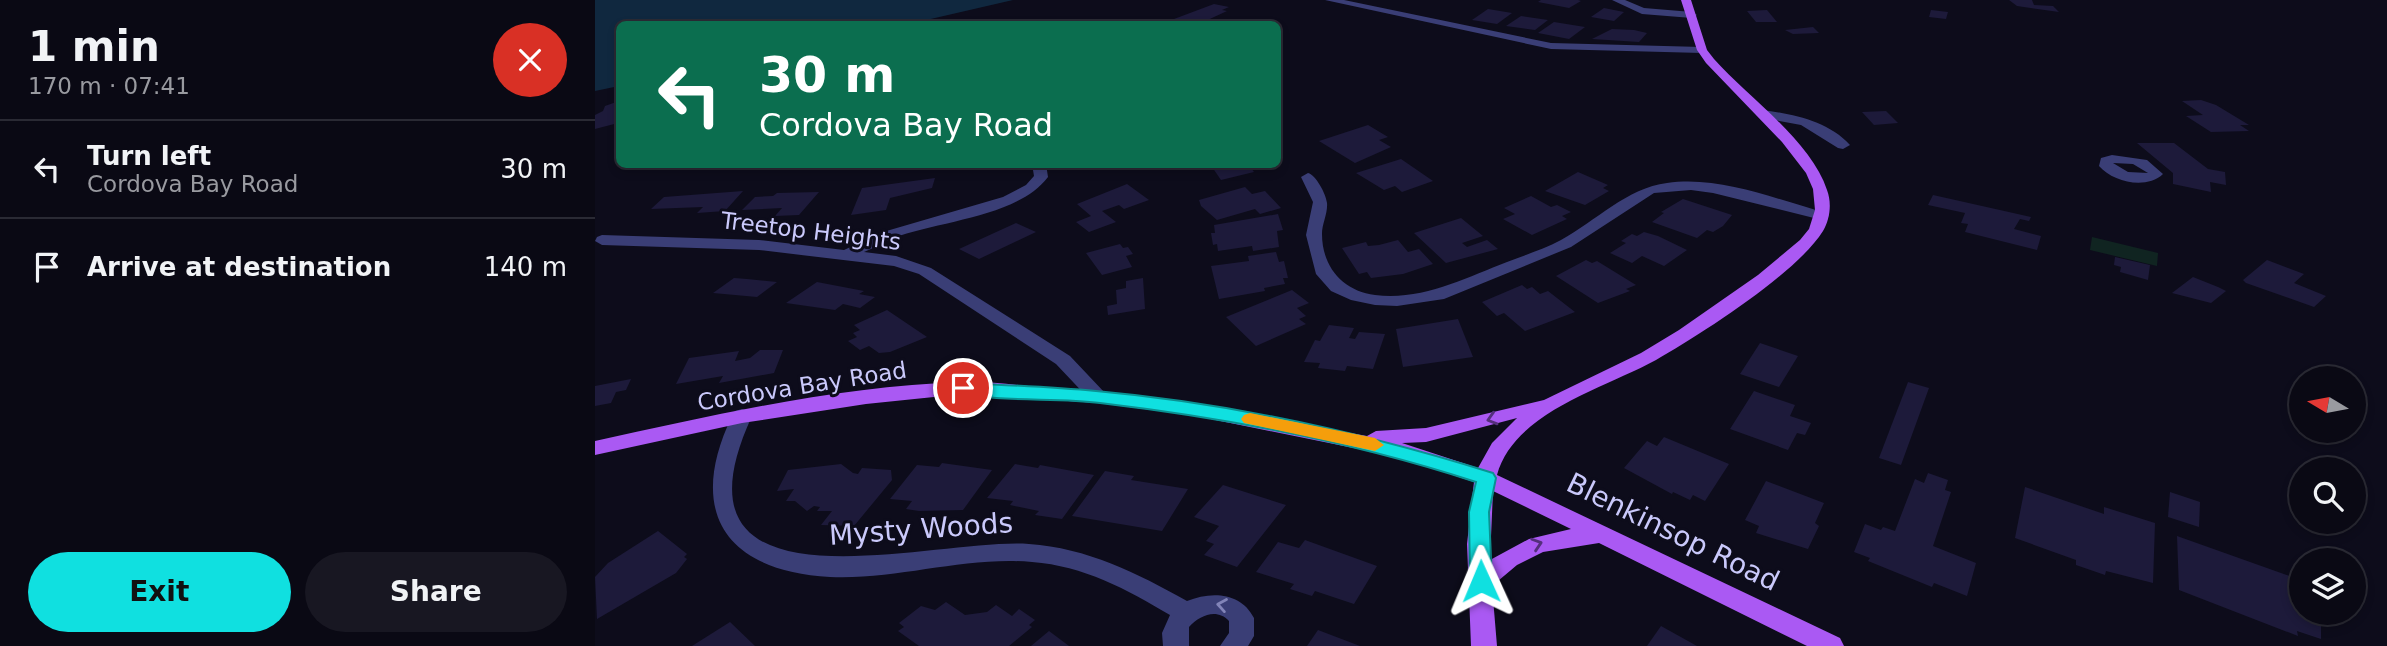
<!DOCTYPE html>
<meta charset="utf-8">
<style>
body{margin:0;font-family:"DejaVu Sans",sans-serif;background:#181722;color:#f1f3f6;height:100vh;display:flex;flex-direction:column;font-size:26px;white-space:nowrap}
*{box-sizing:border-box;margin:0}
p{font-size:23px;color:#999aa0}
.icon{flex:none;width:38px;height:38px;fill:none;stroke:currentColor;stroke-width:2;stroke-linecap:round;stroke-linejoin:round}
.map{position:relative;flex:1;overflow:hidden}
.side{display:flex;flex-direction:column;background:#0a0914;width:595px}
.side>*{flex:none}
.hud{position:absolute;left:21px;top:21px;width:665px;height:147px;border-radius:10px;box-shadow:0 4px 10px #0003,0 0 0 2px #2a2a34;background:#0b6e4f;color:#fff;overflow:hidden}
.needle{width:46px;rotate:280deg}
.buttons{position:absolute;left:1694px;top:366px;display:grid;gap:14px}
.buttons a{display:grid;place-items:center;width:77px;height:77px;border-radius:50%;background:#0a0914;box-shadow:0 4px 10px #0003,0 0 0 2px #2a2a34;font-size:35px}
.pin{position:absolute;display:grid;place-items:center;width:60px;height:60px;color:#fff;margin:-30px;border:4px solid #fff;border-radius:50%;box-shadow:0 2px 7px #0007}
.me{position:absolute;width:77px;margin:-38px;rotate:359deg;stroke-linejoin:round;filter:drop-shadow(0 0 5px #0008)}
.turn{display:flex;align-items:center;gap:24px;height:147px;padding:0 28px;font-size:32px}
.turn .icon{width:91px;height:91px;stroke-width:2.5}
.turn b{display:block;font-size:49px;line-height:60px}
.round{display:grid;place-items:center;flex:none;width:74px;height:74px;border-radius:37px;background:#181722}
.overview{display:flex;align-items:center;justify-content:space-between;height:119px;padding:0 28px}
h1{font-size:42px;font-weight:800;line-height:52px}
.primary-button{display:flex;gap:14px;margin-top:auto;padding:14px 28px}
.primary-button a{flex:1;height:80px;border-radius:42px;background:#10e0e0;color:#111;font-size:28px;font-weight:800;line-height:80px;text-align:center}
.primary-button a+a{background:#181722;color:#f1f3f6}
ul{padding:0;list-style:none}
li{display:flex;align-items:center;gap:21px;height:98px;padding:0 28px;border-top:2px solid #2a2a34}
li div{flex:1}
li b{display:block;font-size:26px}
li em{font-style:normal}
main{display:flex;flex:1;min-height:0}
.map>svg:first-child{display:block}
</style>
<main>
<section class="side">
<div class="overview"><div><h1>1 min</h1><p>170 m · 07:41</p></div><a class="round" style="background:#d93025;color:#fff"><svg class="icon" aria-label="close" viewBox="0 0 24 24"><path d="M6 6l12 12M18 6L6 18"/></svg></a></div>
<ul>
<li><svg class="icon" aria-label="left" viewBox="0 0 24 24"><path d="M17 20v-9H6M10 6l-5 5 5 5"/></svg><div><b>Turn left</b><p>Cordova Bay Road</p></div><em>30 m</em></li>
<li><svg class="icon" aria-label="arrive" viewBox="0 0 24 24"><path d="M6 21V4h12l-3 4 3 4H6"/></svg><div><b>Arrive at destination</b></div><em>140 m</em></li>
</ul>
<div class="primary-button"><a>Exit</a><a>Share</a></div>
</section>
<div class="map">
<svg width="1792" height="646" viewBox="0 0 1792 646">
<rect width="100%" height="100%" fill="#0d0c1b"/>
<!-- green -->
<polygon fill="#102421" points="1497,237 1563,253 1562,266 1495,250"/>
<!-- water -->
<polygon fill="#10283f" points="0,0 418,0 314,24 24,24 24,86 0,91"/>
<!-- building -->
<g fill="#1d1a3a">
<polygon points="946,0 983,0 986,1 974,8 943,2"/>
<polygon points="1414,0 1437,0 1439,5 1458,6 1464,12 1422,6"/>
<polygon points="619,4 634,7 627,10 632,11 604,24 579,19"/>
<polygon points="1009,8 1029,12 1019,21 996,17"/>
<polygon points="893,9 917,13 902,24 877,20"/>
<polygon points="1172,10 1182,22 1161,22 1152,11"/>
<polygon points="1336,10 1353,12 1351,19 1334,17"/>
<polygon points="926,16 953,20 940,30 911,26"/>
<polygon points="959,22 990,27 974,39 943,33"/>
<polygon points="1218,27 1224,33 1198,34 1190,30"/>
<polygon points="1017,29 1039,30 1052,33 1044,42 997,39"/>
<polygon points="1606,100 1621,105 1654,125 1645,125 1654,131 1616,132 1591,116 1608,115 1587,101"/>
<polygon points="24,101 23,123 0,129 0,115 8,111 10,106"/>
<polygon points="1291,111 1303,123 1279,125 1267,112"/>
<polygon points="773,125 793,137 784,140 796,147 760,163 724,141"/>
<polygon points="1542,143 1579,143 1613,169 1630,172 1631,185 1615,182 1616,192 1578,184 1578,173"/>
<polygon points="806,159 838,181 807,192 800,186 789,190 761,173"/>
<polygon points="615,164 667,164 663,169 656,168 659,172 626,180"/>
<polygon points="983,172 1013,185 1008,188 1014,191 990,205 950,191"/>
<polygon points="340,178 337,188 295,198 291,210 256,215 267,188"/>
<polygon points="532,184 554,200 529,209 524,205 507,211 521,222 494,232 481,222 496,216 482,204"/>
<polygon points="650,187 657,194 670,191 686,208 665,214 660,209 622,220 606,206 604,200"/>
<polygon points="148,191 130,211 102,213 108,207 56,209 69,197"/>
<polygon points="224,192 204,215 180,216 187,208 147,210 160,197 178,196 182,193"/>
<polygon points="1338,195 1436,217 1434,221 1425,219 1419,229 1446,236 1442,250 1370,232 1373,224 1366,223 1370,213 1333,205"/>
<polygon points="936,196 956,207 962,205 976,212 967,216 972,219 937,235 908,219 920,214 909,208"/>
<polygon points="1088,199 1137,215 1128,226 1118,232 1112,230 1102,238 1057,222 1069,213 1066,212"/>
<polygon points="683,214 688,230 682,231 684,247 658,251 657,246 623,251 622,244 618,245 616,233 620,233 619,225"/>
<polygon points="866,218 888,236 867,243 872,247 892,240 903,249 851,263 819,233"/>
<polygon points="421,223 441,232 384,259 364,249"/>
<polygon points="1049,232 1063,236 1092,250 1069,266 1047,256 1037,263 1015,253 1031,243 1026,241 1037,234 1042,236"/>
<polygon points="803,240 813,252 824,249 838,264 808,274 776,278 772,272 764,274 747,248 771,242 773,246 784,245"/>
<polygon points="525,244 528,248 533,247 538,254 531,256 537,267 507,275 491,253"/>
<polygon points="681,252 684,262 689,261 693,278 688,278 690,284 669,288 670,291 624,299 616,266 654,261 653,256"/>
<polygon points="1520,257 1555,265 1553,280 1525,272 1526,267 1519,265"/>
<polygon points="991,260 997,263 1002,261 1041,285 1031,289 1035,291 1003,303 961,276"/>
<polygon points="1672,260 1709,274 1699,283 1731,296 1719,307 1651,283 1648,280"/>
<polygon points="1598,277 1623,287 1631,291 1616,303 1577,293"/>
<polygon points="139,278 152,279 182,282 162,297 118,293"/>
<polygon points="548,278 550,309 513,315 512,306 522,304 521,290 531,288 531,281"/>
<polygon points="222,282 269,291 264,294 280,297 265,308 248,304 240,310 191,303"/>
<polygon points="927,285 932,289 937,287 945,294 953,291 980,312 930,331 909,313 902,316 887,302"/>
<polygon points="697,290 714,303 702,308 711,316 704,319 711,324 661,346 631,317"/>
<polygon points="292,310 332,337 295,352 284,353 274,346 265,350 253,341 262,337 258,333 265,330 259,325"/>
<polygon points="863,319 878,357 808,367 801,329"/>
<polygon points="734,325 759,328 754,338 760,339 764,332 790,334 778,369 752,366 750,371 723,368 725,363 709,362 720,340 725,341"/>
<polygon points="1165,343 1203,356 1184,387 1145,374"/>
<polygon points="165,350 188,350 179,373 124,383 128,376 81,384 94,358 144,351 140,361 155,358"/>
<polygon points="36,379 31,390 21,392 16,403 0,406 0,386"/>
<polygon points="1313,382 1334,388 1306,465 1284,458"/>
<polygon points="1159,391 1200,405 1195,416 1216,423 1210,435 1202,433 1193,450 1135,429"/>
<polygon points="1069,437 1134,464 1110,501 1098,495 1095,500 1078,492 1077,494 1029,468 1052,441 1062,446"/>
<polygon points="347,463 397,470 368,510 324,511 311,509 317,501 295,499 322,465 344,467"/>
<polygon points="246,464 258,473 263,474 267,468 296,470 297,480 259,526 226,525 237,511 222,511 225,507 219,506 212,511 200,501 191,501 199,489 182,491 193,470"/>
<polygon points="420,464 443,468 445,465 499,475 467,519 440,515 444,511 415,505 418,501 392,498"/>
<polygon points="510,471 539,476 536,480 593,489 567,531 477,516"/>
<polygon points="1333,473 1353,480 1350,490 1356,492 1338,546 1381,563 1372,596 1339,583 1337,587 1273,561 1275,558 1259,552 1270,524 1286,530 1288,527 1300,531 1320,479 1329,483"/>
<polygon points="1171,481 1229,503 1220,523 1224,526 1213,549 1161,533 1164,526 1150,520"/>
<polygon points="628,485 691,505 642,567 609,555 619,544 611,541 624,526 599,517"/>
<polygon points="1430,487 1509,514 1509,507 1560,523 1558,583 1511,571 1510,575 1481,565 1481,560 1420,538"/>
<polygon points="1575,492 1605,502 1604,527 1573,517"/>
<polygon points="63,531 92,554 89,557 92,559 81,573 2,619 0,577 13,563"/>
<polygon points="1582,536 1706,580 1706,612 1726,612 1726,639 1702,631 1703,636 1584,590"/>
<polygon points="710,540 782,566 759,604 720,591 717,596 695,589 699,584 661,572 683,542 704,548"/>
<polygon points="351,602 370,615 392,612 401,605 417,616 424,609 440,620 434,625 437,627 414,646 324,646 303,631 309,627 304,623 326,606 340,610"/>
<polygon points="135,622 160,646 97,646"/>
<polygon points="1066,626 1102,646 1052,646"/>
<polygon points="723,630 765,646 712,646"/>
<polygon points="454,631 474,646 436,646"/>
</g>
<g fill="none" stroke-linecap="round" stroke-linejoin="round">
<!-- minor -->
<g fill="#3a3e76" fill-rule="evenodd">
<polygon points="730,0 749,0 956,43 1107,47 1112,50 1107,53 956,49"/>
<polygon points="1017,0 1030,0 1049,8 1097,12 1102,15 1097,18 1047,14"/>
<path d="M 1167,110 C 1198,114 1233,121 1255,145 L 1248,149 L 1243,148 L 1206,125 L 1163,117 L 1163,111 Z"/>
<path d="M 1517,155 L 1552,160 L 1568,174 C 1551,190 1518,182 1504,166 L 1506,158 ZM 1518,163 L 1538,164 L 1553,173 L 1533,172 Z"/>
<path d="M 437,164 L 451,164 L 453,177 C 423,217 344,221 298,238 C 288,242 279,248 269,252 L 301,256 L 336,268 L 475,356 L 510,393 L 513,397 L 510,401 L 496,401 L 461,364 L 324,274 L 299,266 L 164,250 L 7,245 L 0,241 L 2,237 L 7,235 L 164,240 L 249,250 L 288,232 L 408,197 L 431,185 L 439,176 Z"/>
<path d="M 713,173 C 721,175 731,194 732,203 C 733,213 727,224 727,234 C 727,267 748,291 780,295 C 827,301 870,278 912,262 C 930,255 949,249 966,240 C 1001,221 1032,188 1072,183 C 1125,175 1182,200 1232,213 L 1234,216 L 1227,220 L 1118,193 L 1096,190 L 1059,193 L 976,247 L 849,299 L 802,306 L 780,305 L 756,300 L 736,291 L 721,274 L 711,235 L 718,202 L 706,177 Z"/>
<path d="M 147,409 L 154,411 L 157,416 C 61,624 338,537 434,544 C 492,548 542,573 592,601 C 616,591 646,592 659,618 L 659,636 L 653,646 L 625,646 L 634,633 L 634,621 C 622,608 605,615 594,627 L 594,646 L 568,646 L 567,633 L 575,615 C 531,589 489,566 437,562 C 369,556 303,580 235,577 C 130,571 91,512 137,416 L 140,411 Z"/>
</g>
<!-- major -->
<path fill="#aa59f3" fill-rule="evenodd" d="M 1086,0 L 1096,0 L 1112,50 L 1119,59 C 1153,97 1216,141 1232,190 C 1237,203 1235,219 1228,231 C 1202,273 1105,335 1061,360 C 1010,388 919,412 902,475 L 1245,638 L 1249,646 L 1212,646 L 1004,543 L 948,552 L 922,565 L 897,586 L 902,646 L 876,646 L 872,544 L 879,482 L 803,457 L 596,415 L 503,403 L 368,394 L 271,404 L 147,423 L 0,455 L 0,441 C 119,415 244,386 367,382 C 393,381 420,385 446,387 C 557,394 663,416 772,436 L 781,431 L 831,428 L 949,400 L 1046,353 L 1084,330 L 1163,275 L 1205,240 L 1214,229 L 1220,210 L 1218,189 L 1211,173 L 1187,142 L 1111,63 L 1102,50 ZM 922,418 L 897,443 L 883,468 L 807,443 L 831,442 ZM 898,491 L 976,529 L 934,539 L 895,560 Z"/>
</g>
<!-- one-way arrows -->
<defs><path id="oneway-chevron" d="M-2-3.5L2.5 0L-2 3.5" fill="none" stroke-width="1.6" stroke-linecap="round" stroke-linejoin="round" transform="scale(1.75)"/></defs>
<g stroke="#542f7c">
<use href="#oneway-chevron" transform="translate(897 419) rotate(163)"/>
<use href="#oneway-chevron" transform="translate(942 544) rotate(-18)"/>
</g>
<use stroke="#8284b8" href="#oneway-chevron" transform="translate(627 605) rotate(-170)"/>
<!-- route -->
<path fill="#10e0e0" stroke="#0a9292" stroke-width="2" d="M 368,383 C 412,385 457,387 501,391 C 635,403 770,433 898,473 L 901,478 L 894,512 L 897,581 L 893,587 L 886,590 L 878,587 L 875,581 L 874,512 L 881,482 C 759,442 632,418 505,403 C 461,397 403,403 361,392 L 359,388 Z"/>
<!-- slow -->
<polygon fill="#f59e0b" points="655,413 780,438 789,445 780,451 649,423 646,419 649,415"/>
<g text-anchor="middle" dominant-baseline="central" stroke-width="6" stroke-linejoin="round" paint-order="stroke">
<!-- street labels -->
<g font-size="23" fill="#cac9fb" stroke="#0d0c1b">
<text transform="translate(216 231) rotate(7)">Treetop Heights</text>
<text transform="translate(207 386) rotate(-9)">Cordova Bay Road</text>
</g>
<!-- near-street labels -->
<g font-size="28" fill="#cac9fb" stroke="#0d0c1b">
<text transform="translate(326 529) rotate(-4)">Mysty Woods</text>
<text transform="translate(1078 532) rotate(26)">Blenkinsop Road</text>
</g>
</g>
</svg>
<div class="buttons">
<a><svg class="needle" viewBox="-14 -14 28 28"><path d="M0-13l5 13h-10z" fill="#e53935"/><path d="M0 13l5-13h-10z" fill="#999aa0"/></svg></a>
<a><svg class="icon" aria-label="search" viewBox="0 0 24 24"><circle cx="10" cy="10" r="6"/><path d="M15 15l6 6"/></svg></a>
<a><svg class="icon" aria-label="layers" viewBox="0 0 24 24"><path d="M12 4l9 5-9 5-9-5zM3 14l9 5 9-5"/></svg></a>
</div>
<div class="pin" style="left:368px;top:388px;background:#d93025"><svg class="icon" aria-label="arrive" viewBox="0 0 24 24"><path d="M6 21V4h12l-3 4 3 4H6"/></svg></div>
<svg class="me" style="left:886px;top:581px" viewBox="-20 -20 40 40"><path d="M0-17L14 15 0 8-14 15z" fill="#10e0e0" stroke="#fff" stroke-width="4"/></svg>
<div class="hud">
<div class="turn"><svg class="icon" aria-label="left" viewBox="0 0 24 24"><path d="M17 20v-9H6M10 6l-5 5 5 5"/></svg><div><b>30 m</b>Cordova Bay Road</div></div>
</div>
</div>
</main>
